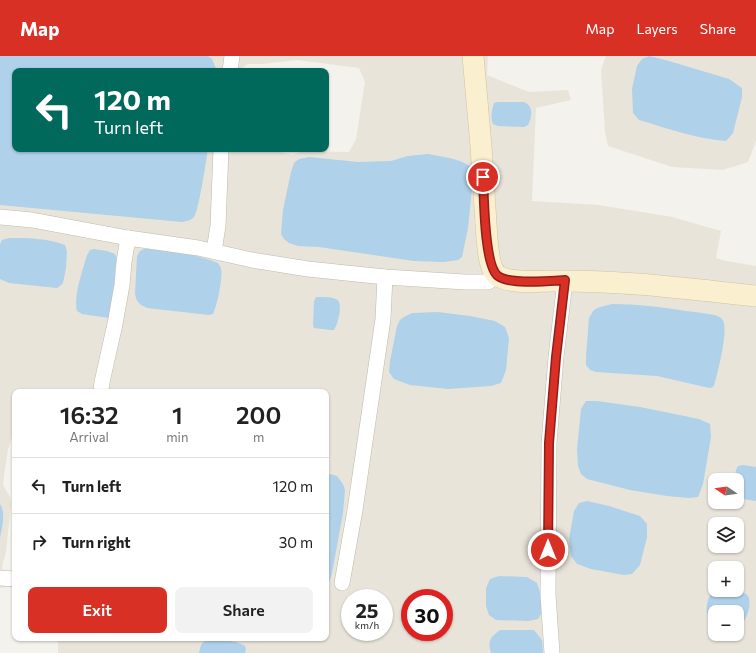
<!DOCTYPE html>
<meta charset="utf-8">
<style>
body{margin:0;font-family:Commissioner,sans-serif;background:#f2f2f2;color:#222;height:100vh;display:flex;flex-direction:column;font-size:15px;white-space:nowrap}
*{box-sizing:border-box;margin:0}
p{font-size:13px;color:#767676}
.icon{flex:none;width:22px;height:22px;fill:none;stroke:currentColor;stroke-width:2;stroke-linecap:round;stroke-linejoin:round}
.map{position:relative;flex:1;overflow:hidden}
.drawer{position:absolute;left:12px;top:333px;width:317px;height:252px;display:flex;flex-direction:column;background:#fff;border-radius:8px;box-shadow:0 1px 3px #0004}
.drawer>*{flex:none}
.top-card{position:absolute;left:12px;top:12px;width:317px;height:84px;border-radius:8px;box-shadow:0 1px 3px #0004;background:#00695c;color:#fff;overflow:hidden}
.needle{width:26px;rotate:283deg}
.tools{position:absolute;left:708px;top:417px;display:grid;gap:8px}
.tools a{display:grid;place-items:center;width:36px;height:36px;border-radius:8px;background:#fff;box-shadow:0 1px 3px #0004;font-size:20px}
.speed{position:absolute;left:341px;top:533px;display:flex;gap:8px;font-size:20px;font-weight:700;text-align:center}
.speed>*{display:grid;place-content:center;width:52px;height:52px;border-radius:50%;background:#fff;box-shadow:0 1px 3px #0004;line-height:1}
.speed small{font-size:10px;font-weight:400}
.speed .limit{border:6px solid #d22;background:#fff;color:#111}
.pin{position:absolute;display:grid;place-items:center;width:34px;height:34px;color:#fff;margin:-17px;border:2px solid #fff;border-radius:50%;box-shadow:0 1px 4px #0007}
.me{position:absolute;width:44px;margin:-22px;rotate:0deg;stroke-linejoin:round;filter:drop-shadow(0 0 3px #0008)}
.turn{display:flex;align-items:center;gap:14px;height:84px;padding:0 16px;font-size:18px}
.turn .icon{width:52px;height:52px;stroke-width:2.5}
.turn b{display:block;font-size:28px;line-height:34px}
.eta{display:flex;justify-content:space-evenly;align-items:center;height:68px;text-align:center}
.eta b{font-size:24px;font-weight:600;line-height:28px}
.button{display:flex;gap:8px;margin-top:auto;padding:8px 16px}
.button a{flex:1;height:46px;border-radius:8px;background:#d93025;color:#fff;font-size:16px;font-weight:600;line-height:46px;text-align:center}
.button a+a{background:#f2f2f2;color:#222}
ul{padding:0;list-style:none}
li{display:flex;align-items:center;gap:12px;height:56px;padding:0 16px;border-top:1px solid #e0e0e0}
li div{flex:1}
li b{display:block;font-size:15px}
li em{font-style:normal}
header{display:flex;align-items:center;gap:24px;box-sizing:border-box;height:56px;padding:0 20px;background:#d93025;color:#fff}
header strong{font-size:19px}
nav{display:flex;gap:22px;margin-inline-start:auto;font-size:14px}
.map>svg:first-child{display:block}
</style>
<header>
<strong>Map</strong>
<nav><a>Map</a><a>Layers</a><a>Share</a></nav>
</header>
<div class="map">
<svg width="756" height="597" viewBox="0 0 756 597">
<rect width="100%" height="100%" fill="#f4f2ec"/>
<!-- residential -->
<g fill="#e8e4da" fill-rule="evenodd">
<path d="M 0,0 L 488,0 L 487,19 L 504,26 L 529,36 L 568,34 L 571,44 L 536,52 L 532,145 L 599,149 L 672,161 L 721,175 L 716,202 L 726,205 L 756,210 L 756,597 L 58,597 L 58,582 L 326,582 L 326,336 L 15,336 L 15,371 L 8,394 L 4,419 L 3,429 L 10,441 L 11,448 L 6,496 L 2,510 L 3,514 L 10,517 L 15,517 L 15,532 L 7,531 L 0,532 ZM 297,4 L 359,12 L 365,26 L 356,83 L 349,96 L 302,95 L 293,99 L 266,93 L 15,93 L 15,15 L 240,15 L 241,13 L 248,8 L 262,8 ZM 715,424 L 737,424 L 737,446 L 715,446 ZM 715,468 L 737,468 L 737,490 L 715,490 ZM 715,512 L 737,512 L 737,534 L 715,534 ZM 350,542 L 384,542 L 384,576 L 350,576 ZM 410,542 L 444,542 L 444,576 L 410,576 ZM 715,556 L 737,556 L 737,578 L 715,578 Z"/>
<polygon points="606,0 756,0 756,85 748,106 723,114 672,111 608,90 605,76 601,14"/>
</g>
<!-- water -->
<g fill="#afd1ea">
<path d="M 0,0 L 208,0 L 212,3 L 217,15 L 15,15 L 15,93 L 208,93 C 206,105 199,154 194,161 C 191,165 186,165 182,166 L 0,149 Z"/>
<path d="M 649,0 L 669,5 L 729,23 L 742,32 L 742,41 L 733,77 L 726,85 C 696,83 667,72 639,64 L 633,57 L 632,33 L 637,10 L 642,3 Z"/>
<path d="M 498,46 L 524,46 C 534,50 532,62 528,69 L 524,71 L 498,70 L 493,68 C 490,62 492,53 494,47 Z"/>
<path d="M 428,98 C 442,101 459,102 471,111 L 473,123 L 468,172 L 462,201 L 458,204 L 444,206 L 414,205 L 319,191 L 298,190 L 289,187 L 284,183 L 281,178 L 283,154 L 291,116 L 294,107 L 299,103 L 309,101 L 358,106 L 391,105 L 408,100 Z"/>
<path d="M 9,182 C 26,182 48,182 65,189 L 67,195 L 66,212 L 63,227 L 60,230 L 57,232 L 9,227 L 0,223 L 0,188 L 2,184 Z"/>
<path d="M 94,193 L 107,195 L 115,198 L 117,203 L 115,214 L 114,245 L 109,262 L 82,258 L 77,255 C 73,241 83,213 87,199 L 90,194 Z"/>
<path d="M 144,193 C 167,192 198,199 218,207 C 219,209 221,211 221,213 C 223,222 217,250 213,258 L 209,259 L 147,252 C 139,248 137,247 135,238 L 137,200 L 140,195 Z"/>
<path d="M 316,241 L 319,241 C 324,241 331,241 336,243 C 344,246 338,268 334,274 L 331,274 L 314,272 L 313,269 L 314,245 Z"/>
<path d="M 612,248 C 637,248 661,251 686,255 C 695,256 705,257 714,259 C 716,259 720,261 722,263 C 730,272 717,318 714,330 L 710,332 L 705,331 L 657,320 L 596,316 L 590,314 L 586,309 L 586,300 L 589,262 L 593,255 L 597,252 Z"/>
<polygon points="438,256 470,260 495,265 505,271 509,282 506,314 501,327 491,330 448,333 410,329 394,323 389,316 390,305 397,270 400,264 404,261 412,257"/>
<polygon points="586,345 597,345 640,351 699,363 710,368 711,381 703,428 698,441 689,442 667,440 630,434 587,423 581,418 578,410 577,393 581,353"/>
<polygon points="743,409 756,411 756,445 742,443 737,441 737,424 734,424 736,414 738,410"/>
<polygon points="326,417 337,420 343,428 345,434 343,457 332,517 326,536"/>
<polygon points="587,445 609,450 640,460 647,468 647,481 640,509 632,518 624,519 591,513 577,508 571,500 569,483 574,455 579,447"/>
<path d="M 0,448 C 6,457 2,472 0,482 Z"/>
<polygon points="499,520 527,521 537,527 541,539 541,558 538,563 529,565 496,564 489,559 486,550 486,532 490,523"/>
<path d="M 715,533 L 715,534 C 725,534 737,533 746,538 C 753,542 748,562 743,566 C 742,566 738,567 737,568 L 737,556 L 715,556 L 715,564 C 701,561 707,540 715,533 Z"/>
<path d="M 500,574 L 534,574 L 542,584 L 543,597 L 491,597 C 487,584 491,581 500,574 Z"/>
<path d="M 210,583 C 222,584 235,584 245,590 L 246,593 L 245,597 L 199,597 C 201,589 201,585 210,583 Z"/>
</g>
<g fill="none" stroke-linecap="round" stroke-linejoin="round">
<defs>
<g id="street">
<polyline points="230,15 232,0"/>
<polyline points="0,161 32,164 128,182 198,192 252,204 308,213 385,221 465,226 488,226 497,219"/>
<polyline points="214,195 218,170 221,93"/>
<polyline points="101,336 102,326 115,268 122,229 124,206 128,182"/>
<polyline points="0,522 15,523"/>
<polyline points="342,527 355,454 383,263 385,221"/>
<polyline points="552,597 548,539 549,387 556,301 565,225"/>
</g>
<path id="secondary" d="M 473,0 L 481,90 L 487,183 C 488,192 489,214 498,220 C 511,228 537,225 552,225 C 620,224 688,233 756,240"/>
</defs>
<!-- street casing -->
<use href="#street" stroke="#bfbaaf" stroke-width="16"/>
<!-- secondary casing -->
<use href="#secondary" stroke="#cfc4a0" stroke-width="22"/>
<!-- street -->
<use href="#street" stroke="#fff" stroke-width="15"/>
<!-- secondary -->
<use href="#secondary" stroke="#faf0d0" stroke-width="21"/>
</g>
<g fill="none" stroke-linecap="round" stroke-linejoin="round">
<defs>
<path id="route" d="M 483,121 C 484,139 484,210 498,220 C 510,229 549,225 565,224 L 556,301 L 549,387 L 548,494"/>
</defs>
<!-- route casing -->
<use href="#route" stroke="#8d1f18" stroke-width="10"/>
<!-- route -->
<use href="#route" stroke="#d93025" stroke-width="7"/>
</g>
</svg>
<div class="tools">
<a><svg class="needle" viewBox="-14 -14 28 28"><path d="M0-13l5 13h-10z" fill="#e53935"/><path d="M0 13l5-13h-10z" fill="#767676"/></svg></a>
<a><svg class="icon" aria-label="layers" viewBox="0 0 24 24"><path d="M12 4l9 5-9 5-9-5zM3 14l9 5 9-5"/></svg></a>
<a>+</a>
<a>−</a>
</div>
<div class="speed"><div>25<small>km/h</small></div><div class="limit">30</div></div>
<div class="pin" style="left:483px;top:121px;background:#d93025"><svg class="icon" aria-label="arrive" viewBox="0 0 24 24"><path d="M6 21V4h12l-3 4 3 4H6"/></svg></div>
<svg class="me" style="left:548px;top:494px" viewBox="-20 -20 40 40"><circle r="17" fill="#d93025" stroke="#fff" stroke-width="3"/><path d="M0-11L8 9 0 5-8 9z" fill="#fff"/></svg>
<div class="top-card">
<div class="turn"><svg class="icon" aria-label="left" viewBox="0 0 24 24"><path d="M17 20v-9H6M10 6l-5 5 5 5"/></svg><div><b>120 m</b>Turn left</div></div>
</div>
<section class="drawer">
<div class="eta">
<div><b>16:32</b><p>Arrival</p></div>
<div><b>1</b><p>min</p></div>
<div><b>200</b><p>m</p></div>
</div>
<ul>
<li><svg class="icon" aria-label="left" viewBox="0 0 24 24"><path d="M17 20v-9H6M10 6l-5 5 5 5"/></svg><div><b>Turn left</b></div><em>120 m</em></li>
<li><svg class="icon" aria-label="right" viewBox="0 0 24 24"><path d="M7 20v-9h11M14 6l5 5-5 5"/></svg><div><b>Turn right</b></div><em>30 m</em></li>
</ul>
<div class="button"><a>Exit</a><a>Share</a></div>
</section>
</div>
